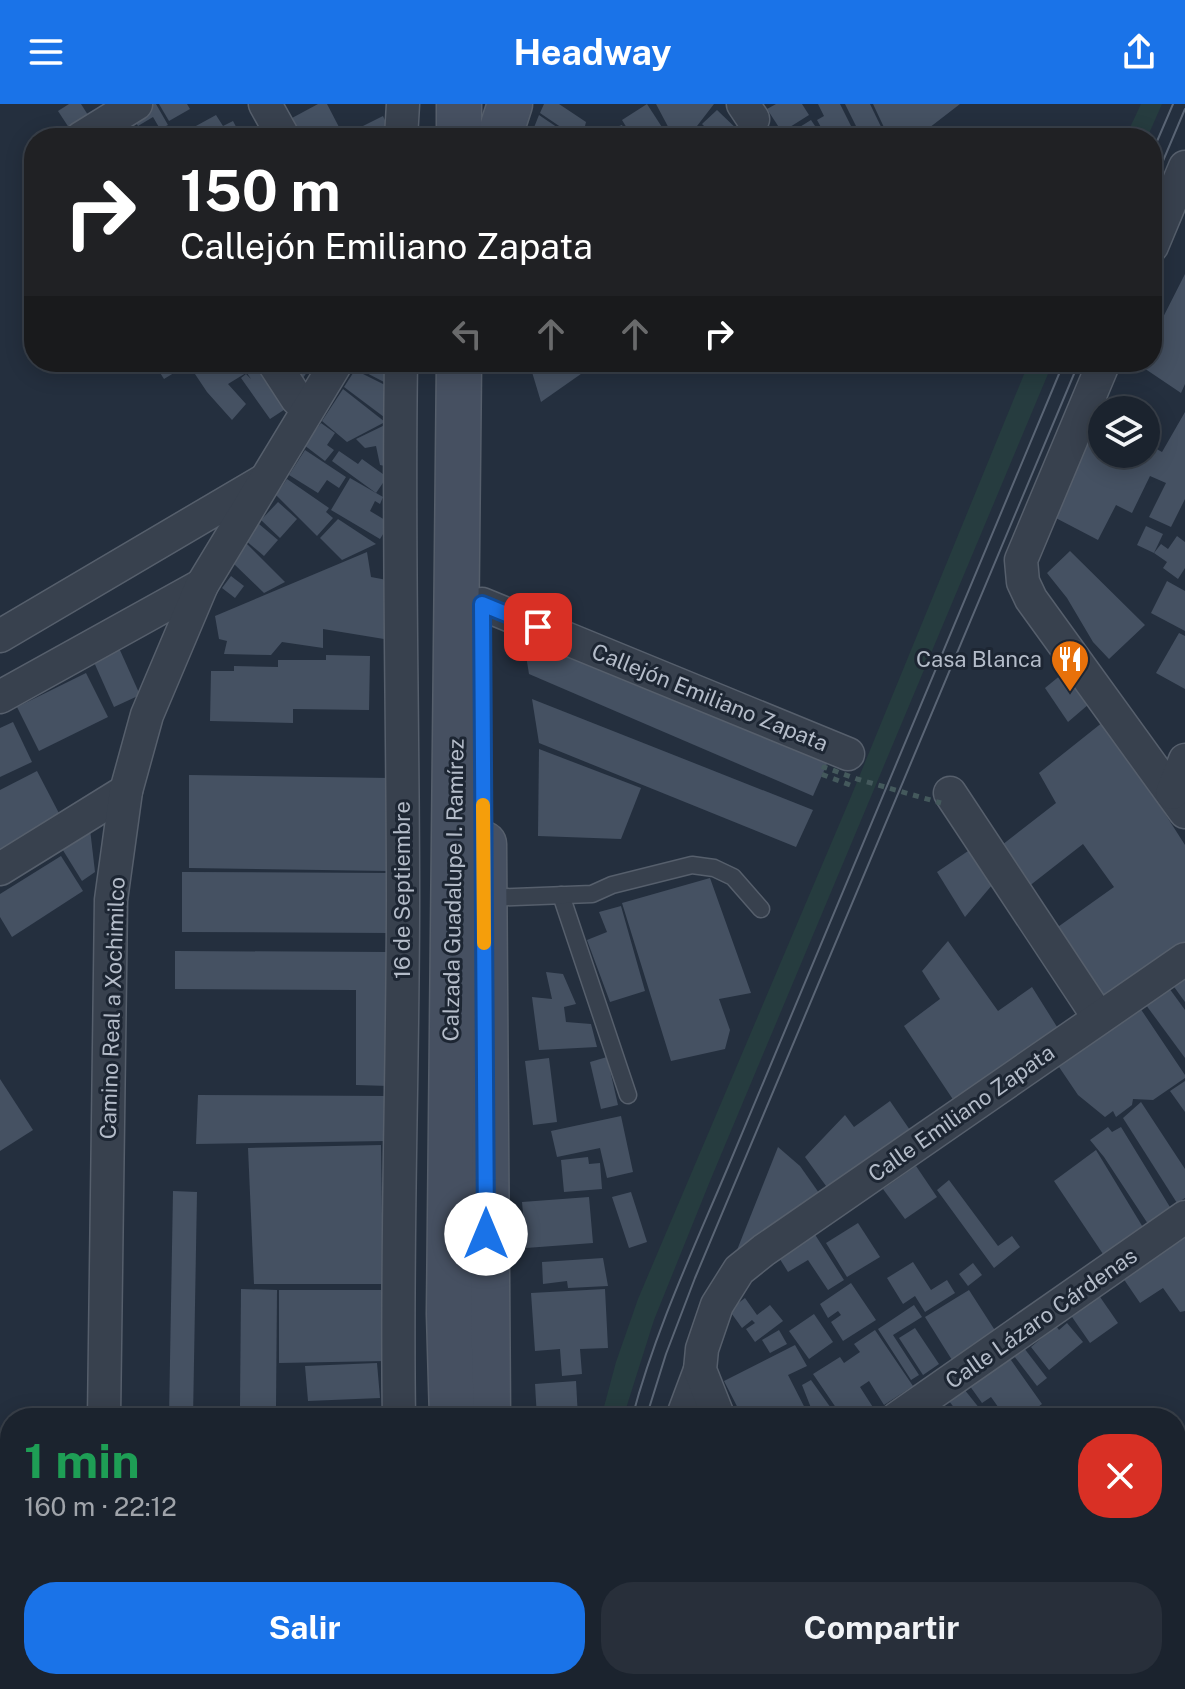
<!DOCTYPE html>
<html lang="es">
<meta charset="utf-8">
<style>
body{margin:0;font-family:"Public Sans",sans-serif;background:#282f3a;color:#f1f3f6;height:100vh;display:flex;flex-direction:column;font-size:30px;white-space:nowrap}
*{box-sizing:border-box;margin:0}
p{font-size:26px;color:#a0a4aa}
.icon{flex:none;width:44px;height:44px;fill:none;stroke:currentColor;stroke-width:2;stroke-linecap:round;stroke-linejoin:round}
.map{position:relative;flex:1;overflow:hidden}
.sheet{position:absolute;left:0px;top:1304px;width:1186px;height:282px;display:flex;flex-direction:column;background:#1b232e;border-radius:32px 32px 0 0;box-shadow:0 4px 20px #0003,0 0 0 2px #39404a}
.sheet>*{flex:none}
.top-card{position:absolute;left:24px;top:24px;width:1138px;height:244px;border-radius:32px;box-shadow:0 4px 20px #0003,0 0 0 2px #39404a;background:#202124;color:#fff;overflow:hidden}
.buttons{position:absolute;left:1088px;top:292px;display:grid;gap:16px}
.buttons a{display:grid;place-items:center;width:72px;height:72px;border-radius:50%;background:#1b232e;box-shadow:0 4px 20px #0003,0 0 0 2px #39404a;font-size:40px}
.pin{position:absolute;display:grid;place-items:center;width:68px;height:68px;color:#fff;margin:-34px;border-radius:16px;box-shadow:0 4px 12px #0006}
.me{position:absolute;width:88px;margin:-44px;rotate:0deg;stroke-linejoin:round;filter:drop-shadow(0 0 6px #0008)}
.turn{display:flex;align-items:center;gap:28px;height:168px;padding:0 24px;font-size:36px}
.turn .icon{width:104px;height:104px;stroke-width:2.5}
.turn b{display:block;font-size:56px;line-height:68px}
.lanes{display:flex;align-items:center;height:76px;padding:0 24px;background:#0003;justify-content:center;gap:40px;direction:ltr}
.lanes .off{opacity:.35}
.round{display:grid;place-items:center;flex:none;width:84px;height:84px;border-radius:32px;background:#282f3a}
.summary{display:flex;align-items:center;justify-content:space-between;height:136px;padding:0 24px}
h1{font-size:48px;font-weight:700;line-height:60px;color:#1e9e55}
.action{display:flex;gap:16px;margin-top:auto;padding:16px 24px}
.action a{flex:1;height:92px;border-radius:32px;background:#1a73e8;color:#fff;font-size:32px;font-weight:700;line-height:92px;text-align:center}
.action a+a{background:#282f3a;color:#f1f3f6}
header{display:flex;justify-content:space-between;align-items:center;height:104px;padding:0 24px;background:#1a73e8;color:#fff;font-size:36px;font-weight:700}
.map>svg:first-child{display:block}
</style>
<header><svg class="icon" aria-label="menu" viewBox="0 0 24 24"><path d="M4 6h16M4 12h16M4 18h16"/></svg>Headway<svg class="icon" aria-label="share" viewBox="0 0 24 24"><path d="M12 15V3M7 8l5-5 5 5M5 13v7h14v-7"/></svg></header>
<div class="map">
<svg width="1185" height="1585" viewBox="0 0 1185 1585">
<rect width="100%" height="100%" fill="#242f3e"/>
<!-- green -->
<g fill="#263c3f">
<polygon points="1141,0 1162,0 1147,34 1125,34"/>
<polygon points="1029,258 1053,258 710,1077 654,1216 623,1314 601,1314 616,1258 638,1195 850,695"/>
</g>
<!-- building -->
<g fill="#455162">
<polygon points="69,0 81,0 95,22 75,33 58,7"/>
<polygon points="153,0 156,0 168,21 160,25 153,13 138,22 132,12"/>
<polygon points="159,0 187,0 190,5 169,17"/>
<polygon points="318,0 327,0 340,25 322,34 302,34 292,14"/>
<polygon points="544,0 559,0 586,18 582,34 568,34 569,23 568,28 540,9"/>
<polygon points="647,0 669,34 633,34 622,16"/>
<polygon points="656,0 714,0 697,22 683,24 673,32"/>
<polygon points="776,0 802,0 809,11 782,28 767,5"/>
<polygon points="818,0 840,0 857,34 827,34 817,16 824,12"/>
<polygon points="845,0 870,0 886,33 862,34"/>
<polygon points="873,0 960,0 916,34 889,34"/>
<polygon points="717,6 742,30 738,34 716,34 702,20"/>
<polygon points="216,11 223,22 233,17 242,34 174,34"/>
<polygon points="539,11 567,30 567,34 542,34 531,31"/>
<polygon points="383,12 389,25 387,34 344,34 343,32"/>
<polygon points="811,16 823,34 782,34"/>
<polygon points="622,21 629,34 604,34 602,28"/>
<polygon points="1185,170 1185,280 1181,289 1135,258 1152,258 1152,235"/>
<polygon points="153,258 179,258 182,264 164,275"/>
<polygon points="208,258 239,258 246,269 228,280 246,300 232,316 207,288 193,267"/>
<polygon points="247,258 268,258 296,298 270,315 241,274 246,270 251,275 247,269 253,265 247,268 242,261"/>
<polygon points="276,258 314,258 294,287"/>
<polygon points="358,258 385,258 384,278 355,263"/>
<polygon points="529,258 598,258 541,298"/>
<polygon points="355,266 385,281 388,316 344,283"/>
<polygon points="343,285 385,318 347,338 322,317"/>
<polygon points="1185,308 1185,395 1171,423 1149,413 1166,379 1150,372 1132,409 1116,401 1098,436 1052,412 1098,314 1102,316 1102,350 1146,350 1146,339 1162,348"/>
<polygon points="321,319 335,329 327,341 334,346 325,357 304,341"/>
<polygon points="387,320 390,363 380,361 376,342 365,344 356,335"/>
<polygon points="305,346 346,373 339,384 327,376 318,389 289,371"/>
<polygon points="339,347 358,360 362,355 387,373 376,389 332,357"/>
<polygon points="350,374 383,393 380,400 375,397 370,407 390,419 380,435 331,406"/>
<polygon points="287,375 329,404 326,408 333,414 317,432 276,391"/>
<polygon points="278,398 297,415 280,434 261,416"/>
<polygon points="338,415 376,440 342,456 320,434"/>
<polygon points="259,420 278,436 264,452 245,436"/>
<polygon points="1146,422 1163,430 1154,449 1137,441"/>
<polygon points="1177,432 1185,438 1185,464 1178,475 1163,464 1167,458 1154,449 1161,440 1168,445"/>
<polygon points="246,439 285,478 264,489 233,459"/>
<polygon points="1070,447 1145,521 1109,555 1093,538 1067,494 1047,469"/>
<polygon points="367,448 371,473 387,476 384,535 323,525 323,544 282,538 271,551 224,550 227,537 219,535 215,512"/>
<polygon points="231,472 244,482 235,494 222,484"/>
<polygon points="1167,477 1185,487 1185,527 1151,509"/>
<polygon points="522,527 830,653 813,692 529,570"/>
<polygon points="1179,529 1185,532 1185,585 1156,569"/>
<polygon points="119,544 140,591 114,603 93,556"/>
<polygon points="326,551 370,552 369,606 293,605 293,619 210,617 211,567 234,567 234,562 278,563 278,556 326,556"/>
<polygon points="1073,561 1096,594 1068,618 1045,584"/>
<polygon points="86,569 108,613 39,647 17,603"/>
<polygon points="532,595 813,706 796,743 539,639"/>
<polygon points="13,618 32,658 0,673 0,624"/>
<polygon points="1103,618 1137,666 1185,741 1185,838 1101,894 1055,825 1114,783 1083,740 1028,783 1002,741 1056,699 1039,669"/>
<polygon points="539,645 641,684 621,735 538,732"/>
<polygon points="37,667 62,715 0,747 0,686"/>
<polygon points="189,671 390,674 389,767 189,764"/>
<polygon points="90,725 95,768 82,777 61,743"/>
<polygon points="977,741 998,774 965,813 937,768"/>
<polygon points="61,752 83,787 12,833 0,813 0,790"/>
<polygon points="182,768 391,769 390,829 182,828"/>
<polygon points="710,774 751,889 719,895 730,926 725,945 671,957 622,799"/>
<polygon points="621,802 645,887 610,898 587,836 607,828 599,808"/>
<polygon points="948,837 998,907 1032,883 1059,926 956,1000 904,922 940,895 922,867"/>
<polygon points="175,847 388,848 389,982 356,981 356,886 175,885"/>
<polygon points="1185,861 1185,898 1167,873"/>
<polygon points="546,868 563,870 576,900 564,903 566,918 591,920 597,943 539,946 532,893 552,895"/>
<polygon points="1169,884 1185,906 1185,954 1146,901"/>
<polygon points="1140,904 1185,971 1185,974 1153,996 1133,995 1132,1001 1116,1013 1113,1007 1105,1013 1078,991 1057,960"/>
<polygon points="607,953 618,1001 601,1005 590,958"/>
<polygon points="549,954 557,1018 533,1021 525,957"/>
<polygon points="0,975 33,1026 0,1047"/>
<polygon points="1185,977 1185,1008 1170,987"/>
<polygon points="198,991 387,992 387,1037 196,1040"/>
<polygon points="890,997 912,1029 829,1086 805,1053 845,1011 854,1023"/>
<polygon points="1141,998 1185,1065 1185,1094 1177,1099 1123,1014"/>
<polygon points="621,1012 633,1068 607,1074 600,1044 557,1053 551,1027"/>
<polygon points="1108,1023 1112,1028 1121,1023 1173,1108 1150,1123 1104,1053 1090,1036"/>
<polygon points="381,1041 383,1180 254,1180 248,1044"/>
<polygon points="778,1043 800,1062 819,1089 737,1146"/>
<polygon points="1096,1046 1144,1125 1105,1153 1054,1077"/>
<polygon points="588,1053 589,1060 600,1059 602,1085 564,1088 561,1056"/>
<polygon points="916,1062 937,1093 905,1115 883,1085"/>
<polygon points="949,1076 998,1142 1012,1132 1020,1143 994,1164 937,1086"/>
<polygon points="173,1087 197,1088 193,1314 169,1314"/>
<polygon points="631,1088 647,1138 629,1144 612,1093"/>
<polygon points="589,1093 593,1139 526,1144 522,1098"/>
<polygon points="858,1119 880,1153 847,1173 826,1139"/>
<polygon points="814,1129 844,1176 828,1186 808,1156 788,1168 778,1152"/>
<polygon points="1185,1129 1185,1207 1180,1208 1163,1184 1140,1199 1123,1174"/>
<polygon points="603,1154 608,1182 568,1184 567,1177 543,1180 542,1158"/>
<polygon points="913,1158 931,1186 947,1176 955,1189 925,1208 915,1192 903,1200 887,1174"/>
<polygon points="973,1159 982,1171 968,1182 959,1170"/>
<polygon points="851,1179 876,1216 843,1237 831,1218 841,1211 838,1207 828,1214 820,1200"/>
<polygon points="241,1185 277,1186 276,1302 240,1302"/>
<polygon points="605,1185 608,1244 580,1245 582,1270 562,1272 560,1245 535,1247 531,1189"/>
<polygon points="279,1186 381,1186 386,1257 279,1259"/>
<polygon points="969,1186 996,1228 952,1256 925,1213"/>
<polygon points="1098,1190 1118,1219 1090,1239 1070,1210"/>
<polygon points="745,1194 757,1211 770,1201 783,1217 755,1238 746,1225 755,1219 752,1216 742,1224 729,1206"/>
<polygon points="914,1201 922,1213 893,1231 919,1271 911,1276 878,1225"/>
<polygon points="814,1210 833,1238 809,1255 789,1227"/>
<polygon points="1067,1219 1083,1238 1049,1266 1031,1243 1056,1222 1059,1226"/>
<polygon points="915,1224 939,1260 923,1271 899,1234"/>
<polygon points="779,1226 787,1240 770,1249 762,1236"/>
<polygon points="875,1226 913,1282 884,1301 869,1277 860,1283 876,1308 867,1314 843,1314 813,1270 840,1253 844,1259 860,1248 854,1240"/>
<polygon points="795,1241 807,1262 788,1271 810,1314 743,1314 724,1277"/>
<polygon points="1024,1244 1047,1274 1037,1282 1014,1252"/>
<polygon points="1006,1249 1042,1300 1023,1314 1006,1314 991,1293 982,1299 967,1278"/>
<polygon points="377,1259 380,1294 308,1297 305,1262"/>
<polygon points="811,1276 838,1314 815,1314 802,1281"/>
<polygon points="576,1277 578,1314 537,1314 535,1280"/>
<polygon points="964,1285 980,1305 969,1314 962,1314 949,1297"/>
<rect x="0" y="1472" width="10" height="12"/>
<polygon points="10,1507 10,1554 0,1555 0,1508"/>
<polygon points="160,1576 221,1576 221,1585 161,1585"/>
<rect x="226" y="1576" width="56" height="9"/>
<rect x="285" y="1576" width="56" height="9"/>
<polygon points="345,1576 366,1576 366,1585 346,1585"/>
<polygon points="894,1576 916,1576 922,1585 880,1585"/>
</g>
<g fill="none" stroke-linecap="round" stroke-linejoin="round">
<defs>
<g id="service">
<polyline points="561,791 628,991"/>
<polyline points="486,794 592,790 612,781 692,761 714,764 733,773 761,805"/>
</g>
<g id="minor">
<polyline points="265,0 284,34"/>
<polyline points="743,0 753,15"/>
<polyline points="81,34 136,0"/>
<polyline points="401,34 403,0"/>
<polyline points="1152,142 1185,63"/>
<polyline points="273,258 297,295 307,305"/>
<polyline points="1104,258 1021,456 1023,478 1031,495 1185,708"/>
<polyline points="482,500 848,650"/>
<polyline points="0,532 263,377"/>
<polyline points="0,593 202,481"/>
<polyline points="950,689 1099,914"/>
<polyline points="1172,689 1185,656"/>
<polyline points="0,765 126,687"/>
<polyline points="104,1314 111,796 126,687 147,611 202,481 337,258"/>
<path d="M 399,1314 C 396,1141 403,968 403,795 C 403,616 398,437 401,258"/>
<polyline points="682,1314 700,1266"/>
<polyline points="719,1314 700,1266 702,1245 717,1201 739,1166 764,1146 1185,855"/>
<polyline points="897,1314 1185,1113"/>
<polyline points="404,1576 404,1585"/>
<polyline points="807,1576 810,1585"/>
<polyline points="0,1584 105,1584"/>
<polyline points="629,1585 630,1576"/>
</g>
<g id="secondary">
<polyline points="459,0 459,34"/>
<polyline points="499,34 510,0"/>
<polyline points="484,740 488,1314"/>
<polyline points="452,1314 449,1210 459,258"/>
<polyline points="460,1576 460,1585"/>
<polyline points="500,1576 501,1585"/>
</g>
</defs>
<!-- service casing -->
<use href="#service" stroke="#565f6c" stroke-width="19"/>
<!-- minor casing -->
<use href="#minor" stroke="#565f6c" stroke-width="35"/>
<!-- secondary casing -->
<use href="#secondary" stroke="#565f6c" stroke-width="47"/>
<!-- service -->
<use href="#service" stroke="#38414e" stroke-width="16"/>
<!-- minor -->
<use href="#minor" stroke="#38414e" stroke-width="32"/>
<!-- secondary -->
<use href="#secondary" stroke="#465061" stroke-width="44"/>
<!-- tram -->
<g stroke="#5a6575" stroke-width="2">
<polyline points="1152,49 1173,0"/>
<polyline points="1152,83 1185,5"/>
<path d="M 632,1314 C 655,1227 693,1146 728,1063 L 1064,258"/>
<polyline points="646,1314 666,1250 695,1174 1079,258"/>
<polyline points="580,1585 581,1576"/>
<polyline points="594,1585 595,1576"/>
</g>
<!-- path-bridge -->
<polyline stroke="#44595c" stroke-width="5" stroke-dasharray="6 6" stroke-linecap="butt" points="850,681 821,670 824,663 857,675 941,699"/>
</g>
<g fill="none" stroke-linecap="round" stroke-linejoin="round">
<defs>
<polyline id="route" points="486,1130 482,500 538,523"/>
</defs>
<!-- route casing -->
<use href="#route" stroke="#114b97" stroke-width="20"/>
<!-- route -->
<use href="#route" stroke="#1a73e8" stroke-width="14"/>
<!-- slow -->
<polyline stroke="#f59e0b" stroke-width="14" points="483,701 484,839"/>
</g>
<!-- icons -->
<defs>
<symbol id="restaurant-pin" viewBox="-11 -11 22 30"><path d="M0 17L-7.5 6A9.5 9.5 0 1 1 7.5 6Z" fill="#e8710a" stroke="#1d2633"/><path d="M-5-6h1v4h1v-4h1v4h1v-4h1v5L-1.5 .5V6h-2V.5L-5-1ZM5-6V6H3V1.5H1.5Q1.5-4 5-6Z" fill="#fff"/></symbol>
</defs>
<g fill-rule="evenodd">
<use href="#restaurant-pin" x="1048" y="533" width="44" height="60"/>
</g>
<g text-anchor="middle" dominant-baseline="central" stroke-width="6" stroke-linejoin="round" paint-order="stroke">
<!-- poi labels -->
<g font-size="22" fill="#b4bcc9" stroke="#1d2633" text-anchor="end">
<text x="1042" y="555">Casa Blanca</text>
</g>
<!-- street labels -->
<g font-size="22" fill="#b4bcc9" stroke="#1d2633">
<text transform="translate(710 593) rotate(22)">Callejón Emiliano Zapata</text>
<text transform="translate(402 786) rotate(-90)">16 de Septiembre</text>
<text transform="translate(453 786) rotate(-89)">Calzada Guadalupe I. Ramírez</text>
<text transform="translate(112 904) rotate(-88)">Camino Real a Xochimilco</text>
<text transform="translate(961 1009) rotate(-35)">Calle Emiliano Zapata</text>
<text transform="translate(1041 1214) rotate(-35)">Calle Lázaro Cárdenas</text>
</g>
</g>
</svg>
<div class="buttons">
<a><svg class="icon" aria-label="layers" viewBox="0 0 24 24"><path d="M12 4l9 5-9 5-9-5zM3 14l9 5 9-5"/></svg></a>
</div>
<div class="pin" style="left:538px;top:523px;background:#d93025"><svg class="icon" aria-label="arrive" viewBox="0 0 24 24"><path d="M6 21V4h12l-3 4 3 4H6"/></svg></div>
<svg class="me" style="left:486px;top:1130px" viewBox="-20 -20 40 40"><circle r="19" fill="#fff"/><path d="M0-13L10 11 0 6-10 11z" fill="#1a73e8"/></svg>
<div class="top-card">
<div class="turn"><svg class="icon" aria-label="right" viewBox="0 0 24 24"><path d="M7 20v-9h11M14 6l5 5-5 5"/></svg><div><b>150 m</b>Callejón Emiliano Zapata</div></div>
<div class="lanes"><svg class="icon off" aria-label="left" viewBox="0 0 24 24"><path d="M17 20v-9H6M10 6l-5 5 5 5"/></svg><svg class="icon off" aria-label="ahead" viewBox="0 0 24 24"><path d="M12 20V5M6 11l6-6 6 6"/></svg><svg class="icon off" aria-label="ahead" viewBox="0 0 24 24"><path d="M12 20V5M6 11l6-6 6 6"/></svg><svg class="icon" aria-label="right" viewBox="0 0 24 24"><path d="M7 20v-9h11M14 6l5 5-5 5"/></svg></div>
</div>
<section class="sheet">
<div class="summary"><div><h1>1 min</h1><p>160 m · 22:12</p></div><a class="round" style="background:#d93025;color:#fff"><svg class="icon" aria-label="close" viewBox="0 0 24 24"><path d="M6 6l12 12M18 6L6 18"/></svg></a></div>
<div class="action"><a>Salir</a><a>Compartir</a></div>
</section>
</div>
